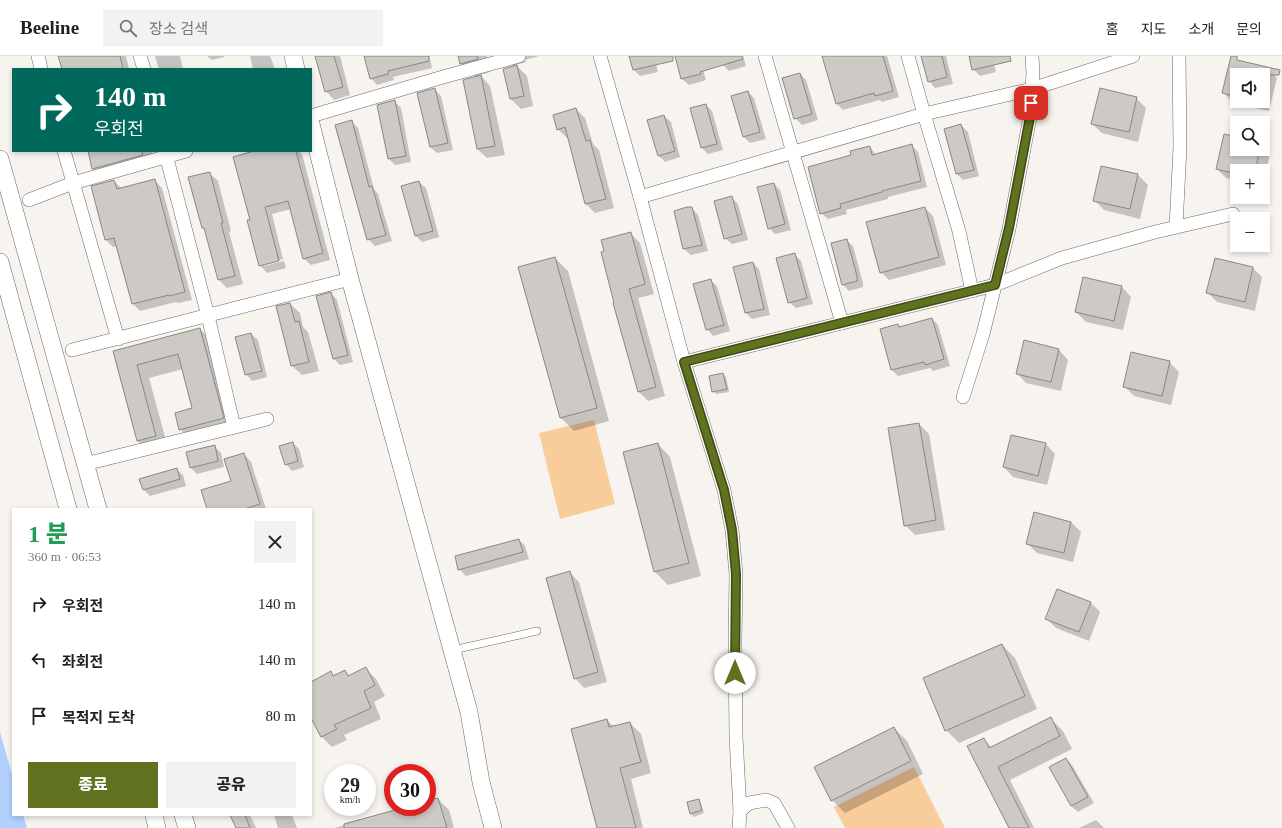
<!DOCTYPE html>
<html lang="ko">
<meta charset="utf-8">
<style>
body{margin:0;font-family:"Times New Roman","Noto Sans KR",serif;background:#f2f2f2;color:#222;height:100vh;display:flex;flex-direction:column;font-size:15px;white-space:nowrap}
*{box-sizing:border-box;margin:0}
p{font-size:13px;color:#767676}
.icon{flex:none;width:22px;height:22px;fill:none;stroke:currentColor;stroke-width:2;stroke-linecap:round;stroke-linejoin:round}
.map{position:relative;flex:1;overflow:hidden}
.sheet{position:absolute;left:12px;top:452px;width:300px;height:308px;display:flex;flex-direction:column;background:#fff;border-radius:0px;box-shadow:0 2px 6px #0003}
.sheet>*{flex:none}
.guide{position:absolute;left:12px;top:12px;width:300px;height:84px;border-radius:0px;box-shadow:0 2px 6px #0003;background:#00695c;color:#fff;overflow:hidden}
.fabs{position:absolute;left:1230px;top:12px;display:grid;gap:8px}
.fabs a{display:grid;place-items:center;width:40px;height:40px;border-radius:0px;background:#fff;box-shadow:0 2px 6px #0003;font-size:20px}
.speed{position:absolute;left:324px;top:708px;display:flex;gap:8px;font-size:20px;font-weight:700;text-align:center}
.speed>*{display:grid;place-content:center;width:52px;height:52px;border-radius:50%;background:#fff;box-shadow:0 2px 6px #0003;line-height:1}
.speed small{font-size:10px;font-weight:400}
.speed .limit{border:6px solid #d22;background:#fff;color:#111}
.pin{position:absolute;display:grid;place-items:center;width:34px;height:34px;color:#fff;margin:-17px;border-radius:8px;box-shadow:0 2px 6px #0006}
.me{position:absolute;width:44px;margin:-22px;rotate:0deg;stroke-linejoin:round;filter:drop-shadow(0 0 3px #0008)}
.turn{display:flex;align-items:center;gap:14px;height:84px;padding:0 16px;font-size:18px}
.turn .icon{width:52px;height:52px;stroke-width:2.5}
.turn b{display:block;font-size:28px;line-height:34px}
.round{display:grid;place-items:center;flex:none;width:42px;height:42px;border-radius:0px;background:#f2f2f2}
.head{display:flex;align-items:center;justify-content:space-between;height:68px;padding:0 16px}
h1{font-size:24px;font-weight:800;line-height:30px;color:#1e9e55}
.primary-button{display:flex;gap:8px;margin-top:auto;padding:8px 16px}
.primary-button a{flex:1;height:46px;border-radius:0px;background:#60711f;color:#fff;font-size:16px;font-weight:800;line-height:46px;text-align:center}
.primary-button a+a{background:#f2f2f2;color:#222}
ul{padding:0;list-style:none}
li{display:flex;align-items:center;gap:12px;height:56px;padding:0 16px}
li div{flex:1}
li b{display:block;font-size:15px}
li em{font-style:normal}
header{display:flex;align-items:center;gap:24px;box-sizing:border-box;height:56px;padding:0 20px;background:#fff;border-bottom:1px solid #e0e0e0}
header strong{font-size:19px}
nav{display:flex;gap:22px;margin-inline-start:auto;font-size:14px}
.search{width:280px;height:36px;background:#f2f2f2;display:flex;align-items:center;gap:10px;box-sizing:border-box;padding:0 14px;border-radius:0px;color:#767676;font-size:15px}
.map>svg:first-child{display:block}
</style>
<header>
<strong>Beeline</strong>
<div class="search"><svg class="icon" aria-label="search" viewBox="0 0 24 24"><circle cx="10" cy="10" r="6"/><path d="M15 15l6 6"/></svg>장소 검색</div>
<nav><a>홈</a><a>지도</a><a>소개</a><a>문의</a></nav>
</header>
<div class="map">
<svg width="1282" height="772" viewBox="0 0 1282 772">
<rect width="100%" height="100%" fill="#f7f3ef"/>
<!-- green -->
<g fill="#f9cc9c">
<polygon points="594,364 615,448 560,463 539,377"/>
<polygon points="914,711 945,772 845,772 834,751"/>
</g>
<!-- water -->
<polygon fill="#b1d1fc" points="0,676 13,722 13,759 23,759 27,772 0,772"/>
<!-- shadow -->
<g fill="#0003" fill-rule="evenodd">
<polygon points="59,0 126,0 129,13 63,13"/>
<polygon points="155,0 180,0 183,13 159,13"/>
<polygon points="207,0 224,0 224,1 212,4"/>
<polygon points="250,0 270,0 275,13 253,13"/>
<polygon points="316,0 340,0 350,39 334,44 326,35"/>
<polygon points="365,0 429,0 432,12 393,21 394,24 377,29 371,22"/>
<polygon points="459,0 487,0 490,16 480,19 490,30 505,99 487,102 477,93 475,21 461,7"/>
<polygon points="503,0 539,0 525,4 526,6 516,9 527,20 533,50 521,53 511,43 504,14 514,11"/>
<polygon points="630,0 654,0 658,16 640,20 634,14"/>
<polygon points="676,0 699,0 706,24 689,29 682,23"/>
<polygon points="720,0 743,0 746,10 729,15 723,9"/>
<polygon points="832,0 887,0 899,41 882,46 880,44 843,54 837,48"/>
<polygon points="922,0 946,0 953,28 935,32 929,25"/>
<polygon points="970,0 992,0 996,16 980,20 973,13"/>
<path d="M 1231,4 L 1267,12 L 1277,22 L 1269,55 L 1233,47 L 1224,37 ZM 1237,19 L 1263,19 L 1263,45 L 1237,45 Z"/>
<polygon points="800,18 806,24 818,64 802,69 795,62"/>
<polygon points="435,34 441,40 453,94 437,97 430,91"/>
<polygon points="748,36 754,42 766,83 750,87 744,81"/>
<polygon points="1136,42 1146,52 1138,86 1102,77 1092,68"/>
<polygon points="394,45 401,52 411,106 395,109 389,103"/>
<polygon points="706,49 712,55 723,94 708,98 702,92 691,53"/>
<polygon points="576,53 585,62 593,88 599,94 614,152 595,157 586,148 569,82 567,82 558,73"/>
<polygon points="664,60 671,66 680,101 665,106 658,99"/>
<polygon points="351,65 358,72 374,133 378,138 392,185 375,190 368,183"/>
<polygon points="961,69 968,76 979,120 963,124 957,118 945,74"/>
<polygon points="1237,82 1237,93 1263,93 1263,90 1270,98 1263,130 1263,115 1237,115 1237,125 1226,122 1217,113"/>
<polygon points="911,89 918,96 927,131 888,141 888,143 846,154 847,158 828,163 821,157 852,100 870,91 876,99"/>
<polygon points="89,95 152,95 155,106 101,121 93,113"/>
<polygon points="276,95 299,95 302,98 330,204 311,209 303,202 291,153 272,158 283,203 264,208 264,210 284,205 286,212 267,217 260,209 251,164"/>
<polygon points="1102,111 1138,119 1148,129 1140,163 1104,154 1094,144"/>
<polygon points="209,117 218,125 231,175 229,176 243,228 227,232 219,224 206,175 203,172"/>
<polygon points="154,124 162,132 192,244 178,247 176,246 140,255 133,248 117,190 113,191 106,184 114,125 122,133"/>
<polygon points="419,126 426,132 439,181 422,186 415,179"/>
<polygon points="774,128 780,134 791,174 775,178 769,172"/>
<polygon points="731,141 738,148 748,184 732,188 725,182"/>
<polygon points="692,152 698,159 708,195 691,199 684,193 675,155"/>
<polygon points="925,152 933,160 946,209 889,224 881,216"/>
<polygon points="630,177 640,187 654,238 638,242 665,340 648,345 639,336 614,248"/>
<polygon points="846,184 853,190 863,227 863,231 849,235 843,229 832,188"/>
<polygon points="794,198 801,205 813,248 796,252 789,246"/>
<polygon points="555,202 568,215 609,365 574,375 561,362 520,212"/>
<polygon points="753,207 759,213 770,259 752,263 746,257 734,211"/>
<polygon points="1253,212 1262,221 1255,255 1217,246 1208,237"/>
<polygon points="710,224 717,230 730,275 713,280 707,273"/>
<polygon points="1122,231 1131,241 1123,274 1086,266 1076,256"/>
<polygon points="331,237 337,244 353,306 340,309 334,303"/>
<polygon points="290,248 300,257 303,271 308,276 319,315 302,319 292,310"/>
<polygon points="932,263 938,269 950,310 933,315 930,312 898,320 892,314 881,274 898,269 900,272"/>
<polygon points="200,273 213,286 236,375 193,386 180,373 193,353 183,313 149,322 168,392 150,397 137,384 114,295"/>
<polygon points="251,278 258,284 267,321 252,325 246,318"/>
<polygon points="1024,286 1059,294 1068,304 1061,335 1026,327 1017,317"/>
<polygon points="1169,306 1179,316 1171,349 1134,340 1124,330"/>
<polygon points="723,318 726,321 729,336 716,338 713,335"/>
<polygon points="919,368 929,378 945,474 915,479 905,469"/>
<polygon points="293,387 299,393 304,411 292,415 286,408"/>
<polygon points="658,388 670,401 701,520 668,529 655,516"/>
<polygon points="1046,388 1055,398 1047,429 1013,421 1004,411"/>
<polygon points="214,390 221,397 224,411 197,418 190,411"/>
<polygon points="244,398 251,406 266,453 208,453 232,426"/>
<polygon points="176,413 183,419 186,430 150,440 144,434"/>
<polygon points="1071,466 1081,476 1073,506 1037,497 1027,487"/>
<polygon points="519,484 525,490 529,503 466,520 459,513"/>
<polygon points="569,516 579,526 607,626 584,632 575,622"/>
<polygon points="1091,547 1100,556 1089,585 1056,572 1046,562"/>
<polygon points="1002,589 1015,602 1037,653 959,687 946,674"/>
<polygon points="365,612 376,623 385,640 374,646 381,663 344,679 347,684 332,691 321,680 314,665 311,666 311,627 331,617 334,620 345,615 350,620"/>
<polygon points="1050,662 1063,675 1072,693 1010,724 1034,772 1010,772 984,683 992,692"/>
<polygon points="607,664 614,671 630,667 641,678 651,717 631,723 643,772 599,772"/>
<polygon points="894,672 907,685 923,718 845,757 832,744"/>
<polygon points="1066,703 1072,709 1094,747 1078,756 1071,750"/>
<polygon points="438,743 449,754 454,772 334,772 409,751 427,751 427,746"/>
<polygon points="698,744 701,747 704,757 694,761 691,758 688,747"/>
<polygon points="232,759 250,759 256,772 238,772"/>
<polygon points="274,759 292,759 297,772 278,772"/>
<polygon points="1096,764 1104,772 1079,772"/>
</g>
<!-- building -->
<g fill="#cdc9c5" stroke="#8a8783">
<polygon points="58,0 120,0 123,13 62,13"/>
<polygon points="315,0 334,0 343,31 325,36"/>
<polygon points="364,0 429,0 429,5 388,15 388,18 370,23"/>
<polygon points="458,0 477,0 478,3 460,8"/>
<polygon points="629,0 673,0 673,5 633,14"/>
<polygon points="675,0 742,0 743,3 700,16 701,18 681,23"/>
<polygon points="822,0 883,0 893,35 875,40 874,37 836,48"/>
<polygon points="921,0 942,0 947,21 928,26"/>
<polygon points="969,0 1010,0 1011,5 972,14"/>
<polygon points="1231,0 1237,0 1237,4 1280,14 1279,19 1237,19 1237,41 1222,37"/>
<polygon points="517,9 524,40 510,43 503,13"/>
<polygon points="800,17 812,58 794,63 782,22"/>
<polygon points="481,19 495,90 477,93 463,24"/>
<polygon points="435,32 448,87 430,91 417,37"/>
<polygon points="1100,32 1137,41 1129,76 1091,68"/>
<polygon points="748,35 760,76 743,81 731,40"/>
<polygon points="395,44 406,100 388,103 377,49"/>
<polygon points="706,48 717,88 701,92 690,52"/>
<polygon points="576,52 586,85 590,84 606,143 585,148 565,71 557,74 553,59"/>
<polygon points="664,59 675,95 658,100 647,64"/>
<polygon points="352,64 369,131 372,130 386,179 367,184 335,69"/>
<polygon points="961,68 974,114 956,118 944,73"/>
<polygon points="1224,78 1237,81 1237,93 1260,93 1255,115 1237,115 1237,118 1216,113"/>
<polygon points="912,88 921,125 882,135 882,136 840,148 841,152 820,158 808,111 851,99 850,95 870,90 872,99"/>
<polygon points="88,95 142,95 143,99 92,113"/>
<polygon points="254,95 296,95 323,197 303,203 288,145 265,151 279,205 259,210 247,164 250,164 233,101"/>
<polygon points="1101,110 1138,118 1130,153 1093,145"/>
<polygon points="210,116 223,167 221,167 235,220 218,224 204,172 202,172 188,121"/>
<polygon points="155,123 185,236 169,240 169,239 132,248 114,182 105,184 91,130 114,124 117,133"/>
<polygon points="419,125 433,175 415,180 401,130"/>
<polygon points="774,127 785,168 768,173 757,131"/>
<polygon points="732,140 742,178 724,183 714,145"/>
<polygon points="687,151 692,151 702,189 683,193 674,155"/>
<polygon points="925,151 939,201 880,217 866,166"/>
<polygon points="631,176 645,228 629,233 656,331 638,336 613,247 614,247 601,196 604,195 601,184"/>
<polygon points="847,183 857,220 857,225 842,229 831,187"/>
<polygon points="795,197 807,242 788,247 776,202"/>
<polygon points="555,201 597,352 560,362 518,211"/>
<polygon points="1215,202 1253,211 1245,246 1206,237"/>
<polygon points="753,206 764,253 745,257 733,211"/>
<polygon points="1083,221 1122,230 1114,265 1075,256"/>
<polygon points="711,223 724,269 706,274 693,228"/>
<polygon points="331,236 348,299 333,303 316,240"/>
<polygon points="290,247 295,266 299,265 309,306 291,310 276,250"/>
<polygon points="932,262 944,303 925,309 924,306 891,314 880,273 898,268 899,271"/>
<polygon points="200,272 224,362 179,374 175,357 192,352 178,298 137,309 156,380 137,385 113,295"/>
<polygon points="251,277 262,315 245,319 235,281"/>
<polygon points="1024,284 1059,293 1051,326 1016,318"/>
<polygon points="1131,296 1170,305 1162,340 1123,331"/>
<polygon points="723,317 727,333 712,336 709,320"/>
<polygon points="919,367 936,464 904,470 888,372"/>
<polygon points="1011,379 1046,387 1038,420 1003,411"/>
<polygon points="293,386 298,405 285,409 279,390"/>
<polygon points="658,387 689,507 654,516 623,396"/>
<polygon points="215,389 218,405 190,412 186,396"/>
<polygon points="244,397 260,448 244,453 207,453 201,434 231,425 224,403"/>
<polygon points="177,412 180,423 143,434 139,423"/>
<polygon points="1034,456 1071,466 1064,497 1026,488"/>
<polygon points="519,483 523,496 458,514 455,500"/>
<polygon points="570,515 598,616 574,623 546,522"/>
<polygon points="1057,533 1091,546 1079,576 1045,563"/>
<polygon points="1002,588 1025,640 945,675 923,622"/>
<polygon points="366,611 375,629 364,635 371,652 334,669 337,673 321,681 311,662 311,626 331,615 333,620 345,614 348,620"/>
<polygon points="1051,661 1060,680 998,711 1029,772 1009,772 967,690 984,682 989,692"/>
<polygon points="607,663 609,671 630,666 641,706 620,712 636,772 597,772 571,673"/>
<polygon points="894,671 911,705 831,745 814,711"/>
<polygon points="1066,702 1088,741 1071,750 1049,711"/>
<polygon points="438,742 447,772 344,772 344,768 406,751 427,751 427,745"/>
<polygon points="699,743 702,754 690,758 687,746"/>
<polygon points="230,759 245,759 250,772 236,772"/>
</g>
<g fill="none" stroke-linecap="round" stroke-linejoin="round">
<defs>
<polyline id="service" points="453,594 537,575"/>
<g id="minor">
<polyline points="38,0 41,13"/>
<polyline points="140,0 144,13"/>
<polyline points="600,0 640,141 684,306 724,434 732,474 736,518 735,585 736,681 740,755"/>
<polyline points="765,0 842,267"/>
<polyline points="908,0 924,58 959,175 972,235"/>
<polyline points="311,60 443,21 519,0"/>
<polyline points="64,95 118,283"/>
<polyline points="165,95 208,260 234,371"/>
<polyline points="640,141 924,58 1032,33 1133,0"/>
<polyline points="29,144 73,127 186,95"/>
<polyline points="1176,171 1180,91 1179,0"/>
<polyline points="72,294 350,223"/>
<polyline points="684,306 995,229 1062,202 1155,176 1233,158"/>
<polyline points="963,341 983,278 1009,173 1030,61 1033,18 1032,0"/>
<polyline points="85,408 267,363"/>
<polyline points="739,772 740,755 749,747 766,744 774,747 788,772"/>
</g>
<g id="tertiary">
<polyline points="293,0 296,13"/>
<polyline points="311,68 350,223 469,656 481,726 493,772"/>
<polyline points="0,103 98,453"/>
<polyline points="0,206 68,453"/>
<polyline points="154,759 157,772"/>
<polyline points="183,759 187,772"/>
</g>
</defs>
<!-- service casing -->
<use href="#service" stroke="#6c6865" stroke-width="8"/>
<!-- minor casing -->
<use href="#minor" stroke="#6c6865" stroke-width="14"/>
<!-- tertiary casing -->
<use href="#tertiary" stroke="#6c6865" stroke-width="18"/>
<!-- service -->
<use href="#service" stroke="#fff" stroke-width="7"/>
<!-- minor -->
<use href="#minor" stroke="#fff" stroke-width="13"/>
<!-- tertiary -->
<use href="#tertiary" stroke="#fff" stroke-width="17"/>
</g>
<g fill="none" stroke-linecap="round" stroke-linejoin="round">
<defs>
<polyline id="route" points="735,617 736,518 732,474 724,434 684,306 995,229 1009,172 1030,61 1031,47"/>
</defs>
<!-- route casing -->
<use href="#route" stroke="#3e4914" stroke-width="10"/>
<!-- route -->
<use href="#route" stroke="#60711f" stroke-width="7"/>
</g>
</svg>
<div class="fabs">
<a><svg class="icon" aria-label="sound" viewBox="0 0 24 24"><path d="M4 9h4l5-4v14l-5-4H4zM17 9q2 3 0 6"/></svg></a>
<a><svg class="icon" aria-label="search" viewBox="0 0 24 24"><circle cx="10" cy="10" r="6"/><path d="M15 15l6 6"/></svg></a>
<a>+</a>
<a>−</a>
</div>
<div class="speed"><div>29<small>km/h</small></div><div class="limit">30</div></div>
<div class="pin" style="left:1031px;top:47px;background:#d93025"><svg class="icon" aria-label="arrive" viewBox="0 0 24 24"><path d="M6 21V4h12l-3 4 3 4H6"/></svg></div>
<svg class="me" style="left:735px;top:617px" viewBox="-20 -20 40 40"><circle r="19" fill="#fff"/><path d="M0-13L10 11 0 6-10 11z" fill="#60711f"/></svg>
<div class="guide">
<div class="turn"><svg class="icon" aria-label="right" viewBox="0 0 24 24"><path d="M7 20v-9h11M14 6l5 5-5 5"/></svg><div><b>140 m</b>우회전</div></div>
</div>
<section class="sheet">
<div class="head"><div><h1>1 분</h1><p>360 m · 06:53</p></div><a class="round"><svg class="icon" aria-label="close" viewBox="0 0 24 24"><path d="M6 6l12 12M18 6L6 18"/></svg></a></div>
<ul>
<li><svg class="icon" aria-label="right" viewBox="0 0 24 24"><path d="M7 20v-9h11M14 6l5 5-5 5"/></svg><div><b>우회전</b></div><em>140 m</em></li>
<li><svg class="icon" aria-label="left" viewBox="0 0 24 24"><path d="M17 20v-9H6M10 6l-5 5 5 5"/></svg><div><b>좌회전</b></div><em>140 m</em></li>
<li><svg class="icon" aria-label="arrive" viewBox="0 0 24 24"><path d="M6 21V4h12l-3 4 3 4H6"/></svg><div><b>목적지 도착</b></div><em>80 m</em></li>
</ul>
<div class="primary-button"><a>종료</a><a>공유</a></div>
</section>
</div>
